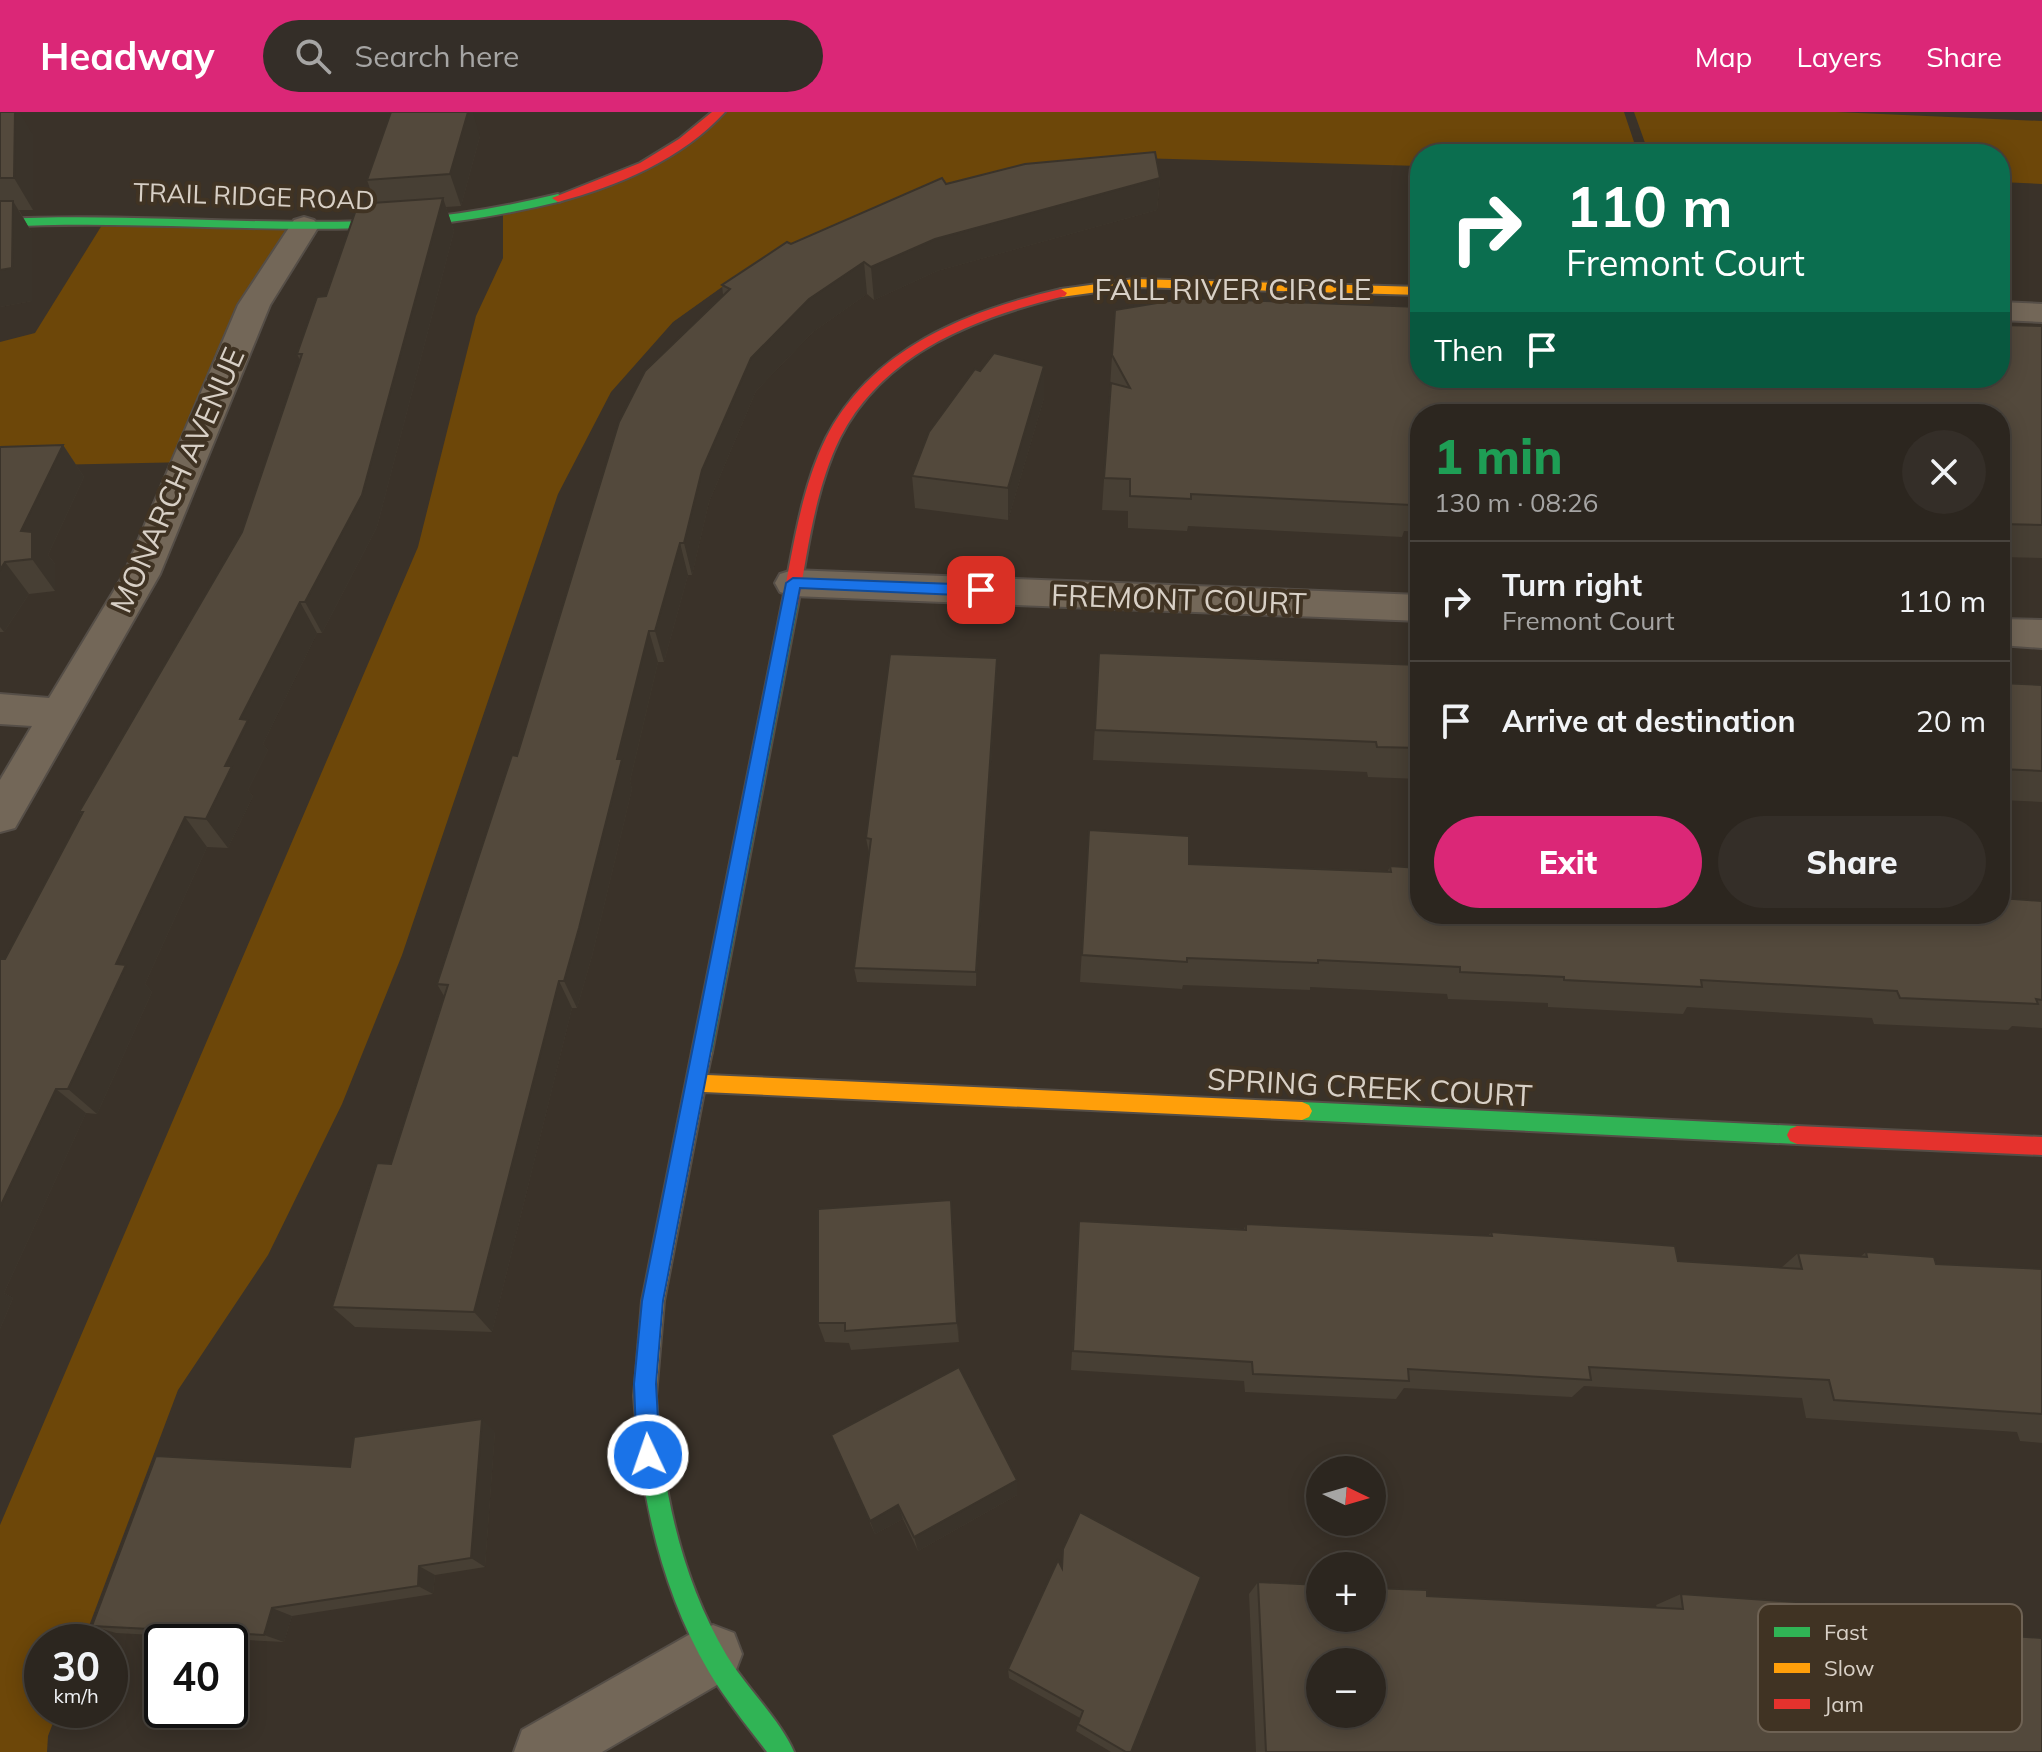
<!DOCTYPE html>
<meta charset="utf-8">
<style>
body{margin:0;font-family:Mulish,sans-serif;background:#342e28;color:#f1f3f6;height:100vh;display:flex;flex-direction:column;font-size:30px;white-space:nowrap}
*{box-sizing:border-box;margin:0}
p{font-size:26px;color:#a6a5a4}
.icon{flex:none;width:44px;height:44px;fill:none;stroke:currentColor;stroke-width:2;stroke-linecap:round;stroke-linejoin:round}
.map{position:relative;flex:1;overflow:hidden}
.details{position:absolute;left:1410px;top:292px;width:600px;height:520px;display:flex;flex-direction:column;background:#2c261f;border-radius:32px;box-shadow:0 4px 20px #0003,0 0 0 2px #48433d}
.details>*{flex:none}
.top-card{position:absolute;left:1410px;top:32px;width:600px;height:244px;border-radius:32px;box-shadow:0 4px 20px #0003,0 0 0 2px #48433d;background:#0b6e4f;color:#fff;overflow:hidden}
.needle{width:52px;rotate:95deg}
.buttons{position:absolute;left:1306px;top:1344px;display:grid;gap:16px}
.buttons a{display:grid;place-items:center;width:80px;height:80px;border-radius:50%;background:#2c261f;box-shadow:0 4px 20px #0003,0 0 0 2px #48433d;font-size:40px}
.speed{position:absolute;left:24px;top:1512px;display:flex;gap:16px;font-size:40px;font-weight:700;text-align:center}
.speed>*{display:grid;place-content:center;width:104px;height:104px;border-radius:50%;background:#2c261f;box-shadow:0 4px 20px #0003,0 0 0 2px #48433d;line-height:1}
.speed small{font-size:20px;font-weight:400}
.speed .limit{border:4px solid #111;border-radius:12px;background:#fff;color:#111}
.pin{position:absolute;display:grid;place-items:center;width:68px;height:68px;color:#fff;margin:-34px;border-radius:16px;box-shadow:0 4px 12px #0006}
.me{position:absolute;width:88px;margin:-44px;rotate:357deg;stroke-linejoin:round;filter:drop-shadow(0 0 6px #0008)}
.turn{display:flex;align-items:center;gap:28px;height:168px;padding:0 24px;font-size:36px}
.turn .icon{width:104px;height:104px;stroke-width:2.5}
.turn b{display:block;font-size:56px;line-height:68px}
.then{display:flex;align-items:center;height:76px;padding:0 24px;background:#0003;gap:16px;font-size:30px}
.round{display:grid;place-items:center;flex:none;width:84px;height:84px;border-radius:42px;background:#342e28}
.overview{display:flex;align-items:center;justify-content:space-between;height:136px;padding:0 24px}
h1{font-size:48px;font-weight:800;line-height:60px;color:#1e9e55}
.primary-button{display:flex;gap:16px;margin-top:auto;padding:16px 24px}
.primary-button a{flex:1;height:92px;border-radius:48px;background:#db2777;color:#fff;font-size:32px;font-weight:800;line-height:92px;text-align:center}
.primary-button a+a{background:#342e28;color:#f1f3f6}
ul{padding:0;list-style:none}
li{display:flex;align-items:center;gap:24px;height:120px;padding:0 24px;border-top:2px solid #48433d}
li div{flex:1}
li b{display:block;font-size:30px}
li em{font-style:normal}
header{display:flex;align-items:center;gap:48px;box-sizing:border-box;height:112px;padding:0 40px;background:#db2777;color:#fff}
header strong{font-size:38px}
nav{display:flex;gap:44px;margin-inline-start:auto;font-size:28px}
.search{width:560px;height:72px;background:#342e28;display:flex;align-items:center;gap:20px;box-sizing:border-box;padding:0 28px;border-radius:44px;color:#a6a5a4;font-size:30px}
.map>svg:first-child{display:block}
</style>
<header>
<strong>Headway</strong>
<div class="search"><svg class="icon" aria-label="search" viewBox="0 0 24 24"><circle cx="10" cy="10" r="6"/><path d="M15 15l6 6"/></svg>Search here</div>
<nav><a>Map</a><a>Layers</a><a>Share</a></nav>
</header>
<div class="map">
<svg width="2042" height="1640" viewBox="0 0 2042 1640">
<rect width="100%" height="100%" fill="#3a3229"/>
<!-- green -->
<g fill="#6d4709">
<polygon points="719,0 1624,0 1638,42 1420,42 1420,54 1136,46 895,88 816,121 750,155 673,210 611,280 558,382 402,843 342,992 268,1143 178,1278 83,1530 42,1530 42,1598 58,1598 48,1624 47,1640 0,1640 0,1413 418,435 476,204 503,146 503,102 606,72"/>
<polygon points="1634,0 1836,0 2042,9 2042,72 2000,70 2000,42 1649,42"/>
<polygon points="107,105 304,114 191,350 0,354 0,230 35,221"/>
</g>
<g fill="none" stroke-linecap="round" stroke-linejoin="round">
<defs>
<g id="street">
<polygon points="304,105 314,108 319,114 270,193 160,462 15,716 0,720 0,668 32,614 0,612 0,582 49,586 124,462 238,193 294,108"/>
<polygon points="2000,190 2042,192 2042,210 2000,208"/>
<polygon points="793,458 1420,483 1420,509 793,484 780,480 775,471 780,462"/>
<polygon points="2000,507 2042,508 2042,536 2000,533"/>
<polygon points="713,1513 734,1521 742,1542 734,1563 602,1640 514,1640 522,1618 692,1521"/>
</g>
<g id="fast">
<path d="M 558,82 L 564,86 L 562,89 C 511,101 460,111 407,114 C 271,123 136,107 0,115 L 0,107 C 136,100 272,116 408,107 C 459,103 508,94 558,82 Z"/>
<polygon points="790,487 798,492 712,940 709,946 702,948 695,946 692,940 782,492"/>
<polygon points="1302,990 1797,1014 1804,1017 1807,1023 1804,1029 1797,1032 1302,1008 1295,1005 1292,999 1295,993"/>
<path d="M 645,1273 L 653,1276 L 656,1284 C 662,1375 680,1465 727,1544 C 746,1575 781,1609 794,1640 L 767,1640 C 747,1614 726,1588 709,1560 C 660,1476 640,1381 634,1284 L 637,1276 Z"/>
</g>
<g id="slow">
<polygon points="1134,167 1420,175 1420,183 1134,175 1061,185 1055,181 1061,177"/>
<polygon points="702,932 709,934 712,940 707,963 1302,990 1309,993 1312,999 1309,1005 1302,1008 704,980 664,1189 656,1284 653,1292 645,1295 637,1292 634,1284 642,1189 692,940 695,934"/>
</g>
<g id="jam">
<path d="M 712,0 L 725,0 C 682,47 618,74 558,90 L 552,86 L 640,51 L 679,27 Z"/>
<path d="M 1061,177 L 1067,181 L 1065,184 C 977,205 884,240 840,326 C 815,377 808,437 798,492 L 790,497 L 785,496 L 782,492 C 793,437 801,377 826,326 C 872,236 967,199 1061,177 Z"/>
<polygon points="1797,1014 2042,1025 2042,1043 1797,1032 1790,1029 1787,1023 1790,1017"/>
</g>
</defs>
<!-- street casing -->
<use href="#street" stroke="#554e47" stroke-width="4"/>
<!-- fast casing -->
<use href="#fast" stroke="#554e47" stroke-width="4"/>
<!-- slow casing -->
<use href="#slow" stroke="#554e47" stroke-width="4"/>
<!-- jam casing -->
<use href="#jam" stroke="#554e47" stroke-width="4"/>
<!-- street -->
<use href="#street" fill="#736758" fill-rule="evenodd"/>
<!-- fast -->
<use href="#fast" fill="#30b455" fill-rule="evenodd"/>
<!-- slow -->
<use href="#slow" fill="#ff9f0a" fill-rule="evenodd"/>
<!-- jam -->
<use href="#jam" fill="#e5322d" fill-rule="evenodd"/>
</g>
<!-- wall -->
<g fill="#473f34">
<polygon points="0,0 33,23 33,98 19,98 32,121 32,189 0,195"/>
<polygon points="480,24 461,94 446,95 454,119 377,415 322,521 317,521 263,632 268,638 248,678 253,684 228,736 207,735 145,872 152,880 97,1002 86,1001 4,1181 13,1186 0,1217 5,847 82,703 79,700 242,420 300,248 297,242 326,184 375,91 367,68"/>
<polygon points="1160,66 1157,98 937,159 874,188 867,182 813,220 756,279 709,390 692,463 688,463 664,550 658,550 630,669 632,677 592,844 577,896 572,896 492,1220 355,1215 332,1195 391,1052 444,884 437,872 517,644 723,183 722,173 791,132 946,72"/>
<polygon points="1115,198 1420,266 2042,214 2042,446 2000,445 2000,302 1420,302 1420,420 1404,419 1402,425 1188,414 1187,419 1128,416 1128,399 1102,398"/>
<polygon points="1044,286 1008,408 915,396 912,364"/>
<polygon points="63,333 84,365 48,443 55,452 55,479 29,482 4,520 0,520 0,335"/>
<polygon points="1099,541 1420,553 1420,667 1368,665 1367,660 1093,648"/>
<polygon points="997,562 976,874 857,870 854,856 869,741 866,726"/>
<polygon points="2000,571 2042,573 2042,690 2000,688"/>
<polygon points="1089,718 1189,752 1388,759 1390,754 1420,802 2042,789 2042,916 2012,914 2008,918 1874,912 1872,906 1687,895 1683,902 1548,895 1548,891 1448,887 1447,882 1310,875 1310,878 1183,873 1182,877 1080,870"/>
<polygon points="1079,1109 1244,1117 1246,1112 1488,1124 1491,1120 1678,1149 1781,1156 1798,1141 1860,1145 1866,1140 1936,1152 2042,1157 2042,1331 2020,1329 2017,1320 1806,1306 1802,1286 1584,1274 1572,1285 1404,1276 1396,1287 1245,1280 1244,1269 1071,1258"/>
<polygon points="953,1111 959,1230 851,1238 849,1231 825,1230 818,1211"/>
<polygon points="495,1319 485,1455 435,1463 433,1482 292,1504 284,1530 116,1521 92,1514 350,1355"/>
<polygon points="831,1323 1017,1368 1017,1383 918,1439 903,1407 875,1422"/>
<polygon points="1063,1437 1131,1640 1111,1640 1076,1619 1080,1606 1009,1566 1008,1557 1062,1454"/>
<polygon points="1258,1470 1427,1484 1657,1496 1656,1493 1681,1482 1857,1514 2042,1640 1256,1640 1249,1482"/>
</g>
<!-- shaded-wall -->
<g fill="#3a332a">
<polygon points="15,0 20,0 33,23 33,98 14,66"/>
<polygon points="468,0 473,0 480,24 461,94 450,62"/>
<polygon points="1160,66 1157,98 937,159 874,188 871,155 935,127"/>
<polygon points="443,86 454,119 377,415 322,521 305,490"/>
<polygon points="13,89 32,121 32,189 0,195 0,158"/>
<polygon points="864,150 867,182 813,220 756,279 709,390 692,463 684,431 702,358 751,246 809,187"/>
<polygon points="1044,254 1044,286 1008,408 1008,376"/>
<polygon points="63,333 84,365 48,443 55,452 55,479 32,447 21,419"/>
<polygon points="680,431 688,463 664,550 655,519"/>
<polygon points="5,450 29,482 4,520 0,515 0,458"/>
<polygon points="300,490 317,521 263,632 268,638 248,678 253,684 228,736 206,707 240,607"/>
<polygon points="649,519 658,550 630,669 632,677 592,844 577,896 564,869"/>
<polygon points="997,546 997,562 976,874 976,860"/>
<polygon points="185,705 207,735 145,872 152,880 97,1002 68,977 116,852"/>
<polygon points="559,869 572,896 492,1220 474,1200"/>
<polygon points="56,977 86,1001 4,1181 13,1186 0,1217 0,1095"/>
<polygon points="951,1088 953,1111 959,1230 957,1211"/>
<polygon points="482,1307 495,1319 485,1455 471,1446"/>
<polygon points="1017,1368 1017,1383 918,1439 914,1425"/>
<polygon points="898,1393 903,1407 875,1422 870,1409"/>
<polygon points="419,1454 435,1463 433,1482 418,1474"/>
<polygon points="272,1496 292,1504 284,1530 264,1523"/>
</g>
<!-- building -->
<g fill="#53493c" stroke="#3a332a" stroke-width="2" fill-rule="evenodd">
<polygon points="0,0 15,0 14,66 0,66"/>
<polygon points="391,0 468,0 450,62 367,68"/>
<polygon points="1155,40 1160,66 935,127 871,155 864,150 809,187 751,246 702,358 684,431 680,431 655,519 649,519 617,647 622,647 579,816 564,869 559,869 474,1200 332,1195 377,1051 391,1052 448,873 437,872 512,643 517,644 619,310 645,259 730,177 722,173 787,130 791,132 942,66 946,72 1025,52"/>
<polygon points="443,86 362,383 305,490 300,490 240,607 248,608 225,654 232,654 206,707 185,705 116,852 126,853 68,977 56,977 0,1095 0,847 5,847 83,700 79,700 242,420 302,242 297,242 317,185 326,184 358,92"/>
<polygon points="0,89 13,89 12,156 0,158"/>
<polygon points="1187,186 1420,195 1420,266 2000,266 2000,213 2042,214 2042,413 2000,412 2000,302 1420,302 1420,388 1411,387 1411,393 1191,382 1191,387 1130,384 1130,367 1104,366 1111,271 1130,276 1112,243 1115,198"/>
<polygon points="994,241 1044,254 1008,376 912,364 929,320 975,257 980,259"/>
<polygon points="63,333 21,419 32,420 32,447 5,450 0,458 0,335"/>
<polygon points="1099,541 1420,553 1420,636 1377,635 1376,630 1095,618"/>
<polygon points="890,542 997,546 976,860 854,856 871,727 866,726"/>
<polygon points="2000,571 2042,573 2042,659 2000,657"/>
<polygon points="1089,718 1189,724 1189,752 1391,760 1390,754 1420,756 1420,802 2000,802 2000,786 2042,789 2042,888 2036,887 2038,892 1900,886 1897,879 1701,868 1702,875 1564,868 1564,865 1460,860 1460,855 1318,848 1318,851 1187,846 1187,850 1082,843"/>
<polygon points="951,1088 957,1211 845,1219 845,1211 818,1211 818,1097"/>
<polygon points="1079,1109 1246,1118 1246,1112 1492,1124 1491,1120 1675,1134 1678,1149 1802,1157 1798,1141 1867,1145 1866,1140 1934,1145 1936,1152 2042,1157 2042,1302 1834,1288 1829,1268 1589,1255 1591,1268 1408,1257 1409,1269 1253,1262 1252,1250 1073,1239"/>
<polygon points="959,1255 1017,1368 914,1425 898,1393 870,1409 831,1323"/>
<polygon points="482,1307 471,1446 419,1454 418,1474 272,1496 264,1523 92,1514 156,1344 350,1355 354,1325"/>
<polygon points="1080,1400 1201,1465 1131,1640 1126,1640 1078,1612 1083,1599 1008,1557 1058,1448 1062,1456 1063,1437"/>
<path d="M 1258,1470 L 1320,1473 L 1320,1506 L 1372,1506 L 1372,1476 L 1427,1478 L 1427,1484 L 1683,1497 L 1681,1482 L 1853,1494 L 1857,1514 L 2042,1526 L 2042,1640 L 1266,1640 ZM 1320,1550 L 1372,1550 L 1372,1602 L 1320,1602 Z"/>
</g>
<!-- route -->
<polygon fill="#1a73e8" stroke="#114b97" stroke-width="2" points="793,466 981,473 989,478 981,484 800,476 663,1189 656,1272 660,1343 656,1351 648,1354 640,1351 637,1343 634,1272 642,1189 786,471"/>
<g text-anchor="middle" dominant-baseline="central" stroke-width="8" stroke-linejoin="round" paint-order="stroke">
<!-- far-street labels -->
<g font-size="26" fill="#d8d0c6" stroke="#403323">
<text transform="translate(254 84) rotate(2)">TRAIL RIDGE ROAD</text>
</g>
<!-- street labels -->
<g font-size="30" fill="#d8d0c6" stroke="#403323">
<text x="1233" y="177">FALL RIVER CIRCLE</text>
<text transform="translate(177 368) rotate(-66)">MONARCH AVENUE</text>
<text transform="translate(1179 487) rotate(2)">FREMONT COURT</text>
<text transform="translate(1370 975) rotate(3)">SPRING CREEK COURT</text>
</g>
</g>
<!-- legend -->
<rect x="1758" y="1492" width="264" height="128" rx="12" fill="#403323" stroke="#6e6254" stroke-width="2"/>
<rect x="1774" y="1515" width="36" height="10" fill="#30b455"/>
<rect x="1774" y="1551" width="36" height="10" fill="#ff9f0a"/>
<rect x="1774" y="1587" width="36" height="10" fill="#e5322d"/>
<g font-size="22" fill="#d8d0c6">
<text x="1824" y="1528">Fast</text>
<text x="1824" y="1564">Slow</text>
<text x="1824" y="1600">Jam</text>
</g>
</svg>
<div class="buttons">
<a><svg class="needle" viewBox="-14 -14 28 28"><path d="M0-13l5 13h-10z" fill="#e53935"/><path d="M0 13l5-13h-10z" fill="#a6a5a4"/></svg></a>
<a>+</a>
<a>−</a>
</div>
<div class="speed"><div>30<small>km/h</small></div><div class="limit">40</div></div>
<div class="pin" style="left:981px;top:478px;background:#d93025"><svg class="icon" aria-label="arrive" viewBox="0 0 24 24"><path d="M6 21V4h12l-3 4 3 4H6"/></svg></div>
<svg class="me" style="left:648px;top:1343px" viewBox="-20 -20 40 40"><circle r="17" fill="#1a73e8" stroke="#fff" stroke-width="3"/><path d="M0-11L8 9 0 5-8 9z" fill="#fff"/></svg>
<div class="top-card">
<div class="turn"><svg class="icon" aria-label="right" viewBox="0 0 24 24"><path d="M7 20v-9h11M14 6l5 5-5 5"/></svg><div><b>110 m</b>Fremont Court</div></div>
<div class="then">Then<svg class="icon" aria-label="arrive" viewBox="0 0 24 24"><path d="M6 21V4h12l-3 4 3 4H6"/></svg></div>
</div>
<section class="details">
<div class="overview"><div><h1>1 min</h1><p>130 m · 08:26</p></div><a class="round"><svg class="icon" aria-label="close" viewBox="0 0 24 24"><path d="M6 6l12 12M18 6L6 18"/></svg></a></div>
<ul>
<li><svg class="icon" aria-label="right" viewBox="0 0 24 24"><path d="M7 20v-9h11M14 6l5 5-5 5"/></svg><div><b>Turn right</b><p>Fremont Court</p></div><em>110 m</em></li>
<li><svg class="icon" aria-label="arrive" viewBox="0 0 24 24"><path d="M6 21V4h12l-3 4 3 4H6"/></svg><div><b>Arrive at destination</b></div><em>20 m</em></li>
</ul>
<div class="primary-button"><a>Exit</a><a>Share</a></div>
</section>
</div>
